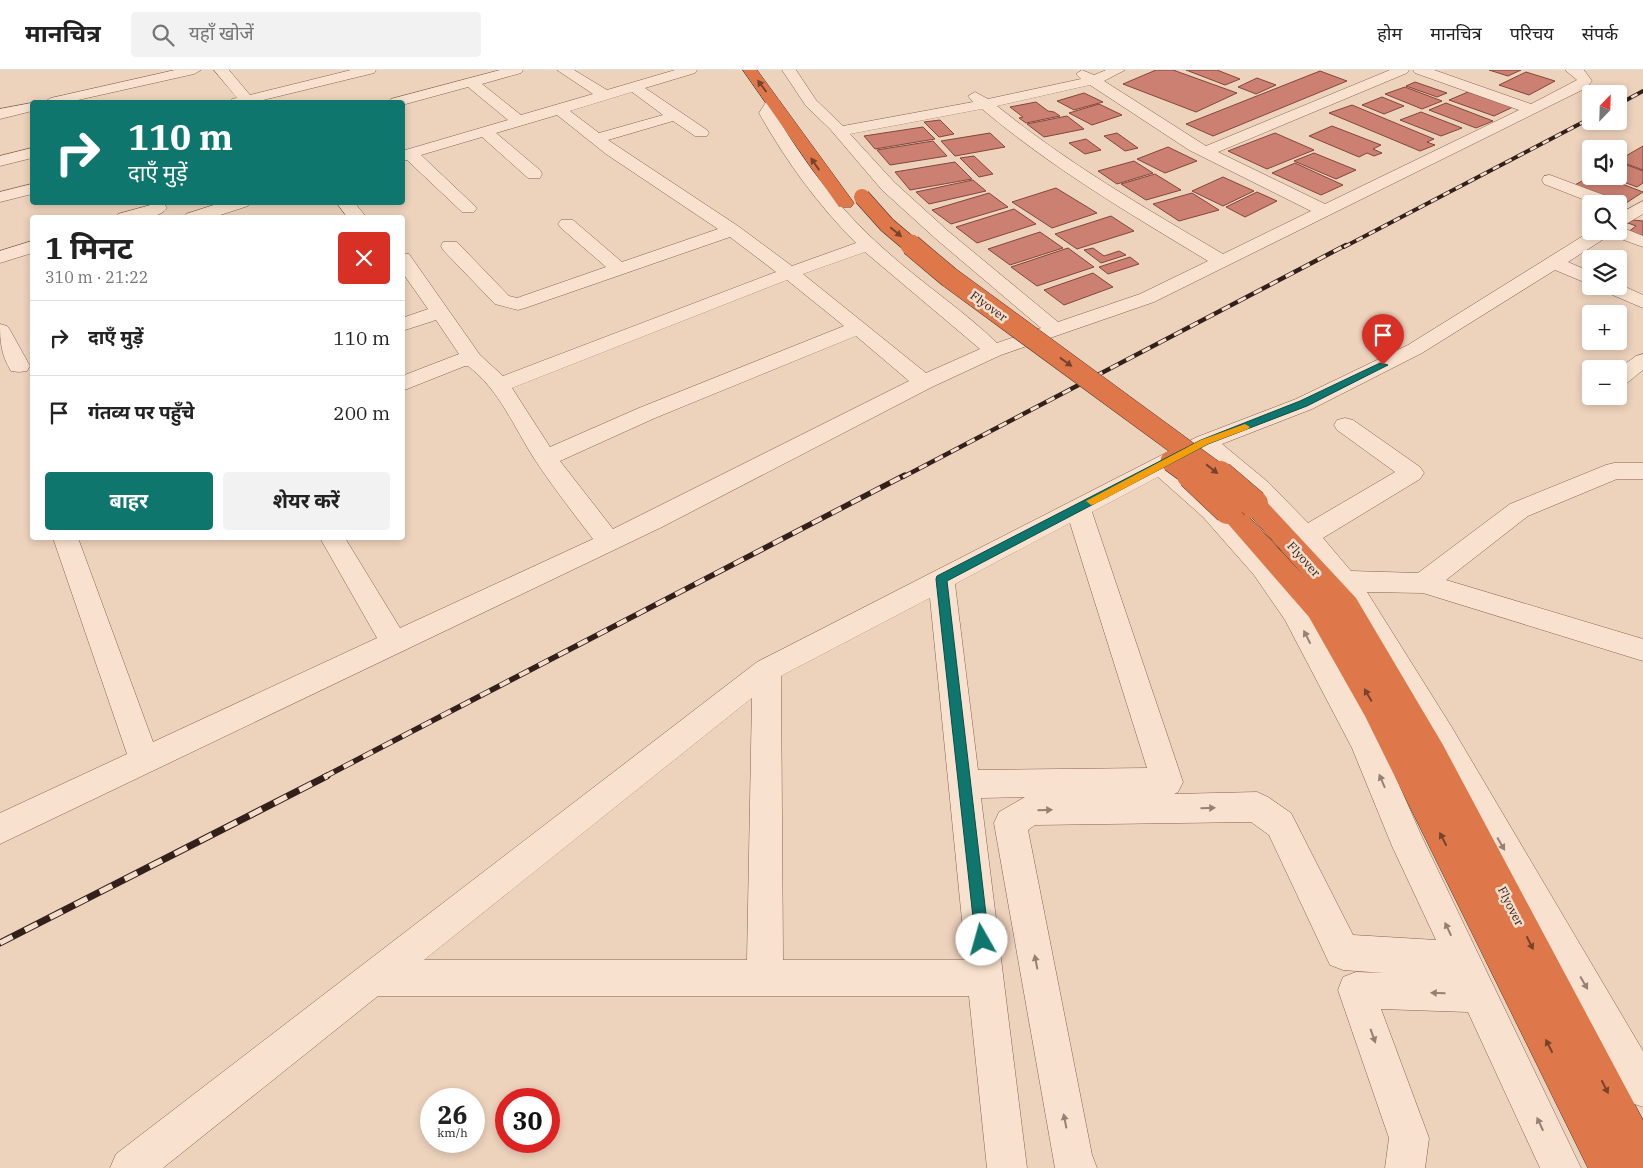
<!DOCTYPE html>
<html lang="hi">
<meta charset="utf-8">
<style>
body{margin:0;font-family:"IBM Plex Serif","Noto Sans Devanagari",serif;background:#f2f2f2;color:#222;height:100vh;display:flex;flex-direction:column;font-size:19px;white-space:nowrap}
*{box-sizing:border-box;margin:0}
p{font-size:16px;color:#767676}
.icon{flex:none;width:28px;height:28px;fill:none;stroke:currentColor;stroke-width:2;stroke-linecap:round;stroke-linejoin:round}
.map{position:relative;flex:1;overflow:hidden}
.side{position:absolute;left:30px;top:145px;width:375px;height:325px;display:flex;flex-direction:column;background:#fff;border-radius:5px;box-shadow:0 2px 8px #0003}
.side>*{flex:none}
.top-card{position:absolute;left:30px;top:30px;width:375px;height:105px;border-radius:5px;box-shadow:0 2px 8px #0003;background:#0f766e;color:#fff;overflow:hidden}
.needle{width:32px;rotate:23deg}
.controls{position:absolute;left:1582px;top:15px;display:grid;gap:10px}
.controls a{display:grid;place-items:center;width:45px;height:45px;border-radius:5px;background:#fff;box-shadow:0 2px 8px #0003;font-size:25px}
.speed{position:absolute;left:420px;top:1018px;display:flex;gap:10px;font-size:25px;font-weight:700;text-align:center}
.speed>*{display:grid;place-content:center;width:65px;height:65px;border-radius:50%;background:#fff;box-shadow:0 2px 8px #0003;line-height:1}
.speed small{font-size:12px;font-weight:400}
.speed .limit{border:8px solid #d22;background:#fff;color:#111}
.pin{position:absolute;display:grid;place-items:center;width:42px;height:42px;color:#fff;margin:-51px -21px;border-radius:50% 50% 50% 0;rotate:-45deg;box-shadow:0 0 5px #0007}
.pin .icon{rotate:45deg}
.me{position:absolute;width:55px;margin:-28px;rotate:353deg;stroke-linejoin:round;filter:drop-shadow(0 0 4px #0008)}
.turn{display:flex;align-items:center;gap:18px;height:105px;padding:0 15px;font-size:22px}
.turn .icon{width:65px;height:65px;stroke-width:2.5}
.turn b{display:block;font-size:35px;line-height:42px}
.round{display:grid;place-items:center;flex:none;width:52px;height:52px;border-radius:5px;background:#f2f2f2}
.head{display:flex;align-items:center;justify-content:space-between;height:85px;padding:0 15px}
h1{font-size:30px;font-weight:700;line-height:38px}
.button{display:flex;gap:10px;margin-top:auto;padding:10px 15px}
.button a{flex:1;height:58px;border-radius:5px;background:#0f766e;color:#fff;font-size:20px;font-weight:700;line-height:58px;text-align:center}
.button a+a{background:#f2f2f2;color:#222}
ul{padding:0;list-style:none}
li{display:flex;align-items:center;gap:15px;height:75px;padding:0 15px;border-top:1px solid #e0e0e0}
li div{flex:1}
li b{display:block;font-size:19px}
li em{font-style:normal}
header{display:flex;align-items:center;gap:30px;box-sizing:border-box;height:70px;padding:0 25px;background:#fff;border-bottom:1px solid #e0e0e0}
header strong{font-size:24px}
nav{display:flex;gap:28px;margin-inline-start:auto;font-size:18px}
.search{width:350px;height:45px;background:#f2f2f2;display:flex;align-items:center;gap:12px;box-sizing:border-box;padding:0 18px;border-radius:5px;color:#767676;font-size:19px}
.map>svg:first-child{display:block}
</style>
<header>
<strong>मानचित्र</strong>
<div class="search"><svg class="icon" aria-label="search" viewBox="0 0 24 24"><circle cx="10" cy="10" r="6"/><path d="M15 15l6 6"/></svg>यहाँ खोजें</div>
<nav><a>होम</a><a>मानचित्र</a><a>परिचय</a><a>संपर्क</a></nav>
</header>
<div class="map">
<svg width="1643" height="1098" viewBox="0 0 1643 1098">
<rect width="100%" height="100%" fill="#edd2bc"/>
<!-- building -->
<g fill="#cb8071" stroke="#83463c">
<polygon points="1156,0 1173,0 1237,23 1196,42 1123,14"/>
<polygon points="1186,0 1217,0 1240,9 1225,15"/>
<polygon points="1489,0 1521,0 1508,6"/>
<polygon points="1320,1 1347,11 1213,66 1186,54"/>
<polygon points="1526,2 1555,11 1529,25 1499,15"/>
<polygon points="1257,8 1276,15 1256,24 1238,17"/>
<polygon points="1415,12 1447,23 1437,27 1406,16"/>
<polygon points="1405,17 1442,31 1422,39 1385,24"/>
<polygon points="1468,22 1513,37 1494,46 1449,30"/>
<polygon points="1084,23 1103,32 1074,40 1057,31"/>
<polygon points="1382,27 1404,36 1384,44 1362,35"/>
<polygon points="1036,32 1048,41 1054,42 1060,46 1026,53 1019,48 1023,47 1010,37"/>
<polygon points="1446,33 1493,51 1476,58 1429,40"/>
<polygon points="1099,34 1122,45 1092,55 1069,43"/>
<polygon points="1352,35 1434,69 1427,72 1435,75 1420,81 1329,43"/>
<polygon points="1421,42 1462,58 1441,66 1400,50"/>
<polygon points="1067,46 1084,59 1044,67 1027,54"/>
<polygon points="940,50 954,64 939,67 924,52"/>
<polygon points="1332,56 1381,75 1373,79 1382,83 1374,86 1367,83 1359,87 1309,66"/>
<polygon points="923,57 935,69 875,79 864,66"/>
<polygon points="990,63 1005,77 955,86 941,71"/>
<polygon points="1117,63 1138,78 1125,81 1104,66"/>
<polygon points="1275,63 1314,80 1267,99 1228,81"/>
<polygon points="1086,69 1101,80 1085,84 1069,73"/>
<polygon points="933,71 947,86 890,95 877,80"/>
<polygon points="1643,76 1643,100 1619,91 1619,90"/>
<polygon points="1168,77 1197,91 1165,103 1137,89"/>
<polygon points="1314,83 1356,100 1336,109 1294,91"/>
<polygon points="974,86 993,104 979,107 960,88"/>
<polygon points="1134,91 1153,103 1117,114 1098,101"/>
<polygon points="955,92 972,109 910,120 895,102"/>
<polygon points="1619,92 1643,101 1643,113 1637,117 1607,106 1619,106"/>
<polygon points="1295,93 1343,115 1321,125 1272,103"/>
<polygon points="1155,104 1181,120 1146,130 1121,114"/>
<polygon points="1591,106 1601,106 1643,122 1623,135 1573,116"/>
<polygon points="1223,107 1254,121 1223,136 1192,121"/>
<polygon points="973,110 986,121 929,134 916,122"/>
<polygon points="1056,118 1097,143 1052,158 1012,132"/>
<polygon points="1257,122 1277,131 1245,147 1226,137"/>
<polygon points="989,123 1008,137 951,154 932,140"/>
<polygon points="1192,123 1219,140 1179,151 1153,134"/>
<polygon points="1014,139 1036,154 977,173 956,157"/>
<polygon points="1111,146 1134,161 1077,179 1055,164"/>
<polygon points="1633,150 1643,151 1643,168 1628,162 1636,156 1628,153"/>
<polygon points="1040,162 1063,178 1010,195 988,179"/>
<polygon points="1068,178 1094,197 1037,216 1011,197"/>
<polygon points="1093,178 1104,186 1119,181 1126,185 1101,193 1084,180"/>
<polygon points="1130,187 1139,194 1108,204 1099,197"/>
<polygon points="1093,203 1113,217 1064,235 1044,220"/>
</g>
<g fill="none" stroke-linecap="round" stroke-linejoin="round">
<defs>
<g id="minor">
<polygon points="175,0 201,0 194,4 69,32 44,32 51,28"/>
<polygon points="214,0 229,0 250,25 351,0 376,0 374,3 255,32 230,32 232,29 237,28"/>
<path d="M 500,0 L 523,0 L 521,3 L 482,14 L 521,45 L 593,24 L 557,0 L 574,0 L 607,20 L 675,0 L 697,0 L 695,3 L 645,18 L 707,60 L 709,63 L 707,66 L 695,66 L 673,51 L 608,70 L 738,156 L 792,196 L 856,173 C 817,134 786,91 759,43 L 768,29 L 778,29 L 780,32 L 775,43 C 806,97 844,145 892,186 C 926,216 964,241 997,273 L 1041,258 L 936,169 L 882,120 L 830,59 L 806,36 L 782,0 L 796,0 L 816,30 L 843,56 L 973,32 L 968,26 L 975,22 L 988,29 L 1081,9 L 1076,4 L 1082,0 L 1094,5 L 1106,0 L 1125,0 L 1104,11 L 1206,76 L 1390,0 L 1409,0 L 1407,3 L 1218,82 L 1325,134 L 1519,40 L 1415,3 L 1413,0 L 1434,0 L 1531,34 L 1577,10 L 1565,0 L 1584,0 L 1592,11 L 1586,18 L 1154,232 L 1001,285 L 932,317 L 662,457 L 0,774 L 0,743 L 127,684 L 53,468 L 78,468 L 153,672 L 377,568 L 320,468 L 345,468 L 400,558 L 593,469 C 573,443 553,417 535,390 C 515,359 499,319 468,296 L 465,296 L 402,321 L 402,306 L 459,284 L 436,250 L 402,261 L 402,248 L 428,239 L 402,202 L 402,183 L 409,184 L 480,285 L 503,306 L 776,202 L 730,167 L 525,238 L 518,240 L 495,234 L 443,180 L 441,176 L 443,172 L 457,172 L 509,226 L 517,228 L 606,197 L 561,158 L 558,154 L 561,150 L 573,150 L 622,192 L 718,159 L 606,84 L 557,45 L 496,63 L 540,100 L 542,104 L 540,108 L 528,108 L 482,67 L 421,85 L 477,138 L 474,142 L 462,142 L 407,90 L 402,91 L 402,81 L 508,50 L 468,17 L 402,35 L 402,32 L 389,32 L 391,29 ZM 1090,15 L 1189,80 L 1311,141 L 1223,184 C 1145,138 1067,93 997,36 ZM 632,22 L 663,45 L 599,63 L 570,41 ZM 982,39 C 1052,98 1130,144 1208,191 L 1140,224 L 1058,252 L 948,161 L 894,112 L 850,64 ZM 865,182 L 980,279 L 926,303 L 803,204 ZM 787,210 L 844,256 L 639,338 L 550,377 L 512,318 ZM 856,266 L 909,311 L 613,459 L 560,391 L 655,348 Z"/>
<polygon points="32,33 32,41 0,49 0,39"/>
<polygon points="32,78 32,88 0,96 0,86"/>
<polygon points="1550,105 1617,130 1620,134 1595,134 1544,114 1542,110 1544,106"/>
<polygon points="32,114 32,124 0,132 0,122"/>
<path d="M 1643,131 L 1643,144 L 1621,157 L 1643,166 L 1643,177 L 1610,165 L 1568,192 L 1591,202 L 1591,215 L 1555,200 L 1422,283 L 1312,339 L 1222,374 L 1268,412 L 1308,453 L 1395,402 L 1337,360 L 1334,355 L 1337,350 L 1345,348 L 1353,350 L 1420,397 L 1424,403 L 1420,409 L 1323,468 L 1351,501 L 1418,503 L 1510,434 L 1606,395 L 1614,393 L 1643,393 L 1643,409 L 1617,409 L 1528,446 L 1446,510 L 1643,569 L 1643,591 L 1423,523 L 1367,522 L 1451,656 L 1643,981 L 1643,1037 L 1629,1032 L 1429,674 L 1348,537 L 1309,485 L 1250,424 L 1203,383 L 1177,397 L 1221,435 L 1272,491 L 1305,536 L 1377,665 L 1422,767 L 1581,1098 L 1540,1098 L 1468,942 L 1381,939 L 1429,1068 L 1425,1098 L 1385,1098 L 1389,1068 L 1338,920 L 1343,907 L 1356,902 L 1384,903 L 1343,900 L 1330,895 L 1269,765 L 1251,752 L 1035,755 L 1028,760 L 1092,1085 L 1097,1098 L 1055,1098 L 994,753 L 999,742 L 1025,727 L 981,728 L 1027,1098 L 987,1098 L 969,926 L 378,926 L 163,1098 L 110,1098 L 116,1084 L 757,592 L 1197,367 L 1296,329 L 1408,275 L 1591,161 L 1619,161 L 1619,144 ZM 1158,407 L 1203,447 L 1254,505 L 1285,550 L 1352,678 L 1392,776 L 1436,870 L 1353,865 L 1291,743 L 1268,727 L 1257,722 L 1174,724 L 1178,722 L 1183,712 L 1092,442 ZM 1070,453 L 1147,698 L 978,700 L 955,514 ZM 930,528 L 966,890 L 783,890 L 781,606 ZM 752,628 L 747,890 L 424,890 Z"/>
<polygon points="223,132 250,132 248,136 211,148 183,148 186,144"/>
<polygon points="336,132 354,132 367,148 348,148"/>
<path d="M 158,133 L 164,134 L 167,138 C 158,151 130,148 115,148 L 118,144 Z"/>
<polygon points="32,171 32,183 0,193 0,181"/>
<polygon points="1619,214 1643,225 1643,238 1601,220 1598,216 1619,216"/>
<path d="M 0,254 L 7,256 L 10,260 L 30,296 L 27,301 L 19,302 L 11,301 C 1,285 0,272 0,254 Z"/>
<polygon points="1643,284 1643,300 1627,313 1619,315 1618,299 1636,286"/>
</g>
<g id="highway">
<polygon points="743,0 757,0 854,133 851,137 839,137"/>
<polygon points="1254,425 1263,428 1356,528 1443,675 1643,1050 1643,1098 1588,1098 1365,646 1309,547 1216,440 1219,434 1228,431 1237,434 1306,508 1245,440 1242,434 1245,428"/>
</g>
</defs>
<!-- minor casing -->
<use href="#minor" stroke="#846356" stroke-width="1"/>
<!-- highway casing -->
<use href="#highway" stroke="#51332b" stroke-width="1"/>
<!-- minor -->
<use href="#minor" fill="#f8e1ce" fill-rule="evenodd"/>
<!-- highway -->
<use href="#highway" fill="#de784a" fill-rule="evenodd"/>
<defs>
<g id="rail-far3">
<polyline points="1619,34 1643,21"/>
<polyline points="1344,177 1591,48"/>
</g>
<polyline id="rail-far2" points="903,407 1346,175"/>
<polyline id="rail-far1" points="324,707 905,405"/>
<polyline id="rail" points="0,873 327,706"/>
</defs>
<!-- rail-far3 casing -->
<use href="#rail-far3" stroke="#33201b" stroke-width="4"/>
<!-- rail-far2 casing -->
<use href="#rail-far2" stroke="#33201b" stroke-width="4.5"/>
<!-- rail-far1 casing -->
<use href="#rail-far1" stroke="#33201b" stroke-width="5.5"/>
<!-- rail casing -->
<use href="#rail" stroke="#33201b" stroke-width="7"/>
<!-- rail-far3 -->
<use href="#rail-far3" stroke="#f5decb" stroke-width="2.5" stroke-dasharray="7" stroke-linecap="butt"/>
<!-- rail-far2 -->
<use href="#rail-far2" stroke="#f5decb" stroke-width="3" stroke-dasharray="9" stroke-linecap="butt"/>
<!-- rail-far1 -->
<use href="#rail-far1" stroke="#f5decb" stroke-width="4" stroke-dasharray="11" stroke-linecap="butt"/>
<!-- rail -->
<use href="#rail" stroke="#f5decb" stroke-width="5" stroke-dasharray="14" stroke-linecap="butt"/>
<defs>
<polyline id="highway-bridge-far2" points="862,127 887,155 913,177"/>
<g id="highway-bridge-far1">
<polyline points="911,175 949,207 1222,407"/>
<polyline points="1171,391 1193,407"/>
</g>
<g id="highway-bridge">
<polyline points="1191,405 1228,440"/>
<polyline points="1220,405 1254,434"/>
</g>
</defs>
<!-- highway-bridge-far2 casing -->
<use href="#highway-bridge-far2" stroke="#51332b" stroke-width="17" stroke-linecap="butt"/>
<!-- highway-bridge-far1 casing -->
<use href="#highway-bridge-far1" stroke="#51332b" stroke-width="22" stroke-linecap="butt"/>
<!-- highway-bridge casing -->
<use href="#highway-bridge" stroke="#51332b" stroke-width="29" stroke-linecap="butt"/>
<!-- highway-bridge-far2 -->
<use href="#highway-bridge-far2" stroke="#de784a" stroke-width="16"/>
<!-- highway-bridge-far1 -->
<use href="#highway-bridge-far1" stroke="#de784a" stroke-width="21"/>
<!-- highway-bridge -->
<use href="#highway-bridge" stroke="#de784a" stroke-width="28"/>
</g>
<!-- one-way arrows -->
<defs><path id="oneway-solid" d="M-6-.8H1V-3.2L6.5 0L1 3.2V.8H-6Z" transform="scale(1.25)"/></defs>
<g fill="#77432e">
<use href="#oneway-solid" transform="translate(762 16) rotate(-127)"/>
<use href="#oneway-solid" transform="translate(815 94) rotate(-125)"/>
<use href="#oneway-solid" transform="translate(896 162) rotate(40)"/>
<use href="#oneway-solid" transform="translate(1066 292) rotate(36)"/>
<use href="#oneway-solid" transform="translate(1212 399) rotate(38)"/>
<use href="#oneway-solid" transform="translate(1368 625) rotate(-120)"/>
<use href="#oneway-solid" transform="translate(1443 769) rotate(-117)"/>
<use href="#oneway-solid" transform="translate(1530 873) rotate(63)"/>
<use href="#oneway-solid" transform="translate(1549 976) rotate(-117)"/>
<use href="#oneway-solid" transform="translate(1605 1017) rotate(63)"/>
</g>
<g fill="#968074">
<use href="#oneway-solid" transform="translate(1307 567) rotate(-117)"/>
<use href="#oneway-solid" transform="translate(1382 711) rotate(-113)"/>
<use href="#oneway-solid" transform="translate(1208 738) rotate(-1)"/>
<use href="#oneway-solid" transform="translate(1045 740) rotate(-1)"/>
<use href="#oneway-solid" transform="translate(1501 774) rotate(60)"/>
<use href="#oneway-solid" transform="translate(1448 859) rotate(-115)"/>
<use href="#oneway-solid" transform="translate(1036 892) rotate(-101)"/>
<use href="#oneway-solid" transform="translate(1584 913) rotate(60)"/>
<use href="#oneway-solid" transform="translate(1438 923) rotate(-178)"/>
<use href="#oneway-solid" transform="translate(1373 966) rotate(70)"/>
<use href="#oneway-solid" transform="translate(1065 1051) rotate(-101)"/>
<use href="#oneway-solid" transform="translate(1540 1054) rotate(-115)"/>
</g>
<!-- route -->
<polygon fill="#0f766e" stroke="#0a4d48" points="1380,293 1388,295 1307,336 1208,374 947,511 989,870 987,875 982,877 976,875 936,509 937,506 1201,370 1300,331"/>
<!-- slow -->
<polygon fill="#f59e0b" points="1245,354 1250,357 1248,359 1208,374 1095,434 1091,435 1086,431 1201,370"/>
<g text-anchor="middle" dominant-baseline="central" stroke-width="5" stroke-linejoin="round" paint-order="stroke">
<!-- street labels -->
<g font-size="12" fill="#33201b" stroke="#f5decb">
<text transform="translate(989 236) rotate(36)">Flyover</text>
<text transform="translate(1304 489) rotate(48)">Flyover</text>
<text transform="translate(1511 836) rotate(63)">Flyover</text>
</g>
</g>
</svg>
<div class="controls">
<a><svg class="needle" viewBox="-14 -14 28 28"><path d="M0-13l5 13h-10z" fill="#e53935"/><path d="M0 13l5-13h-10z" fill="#767676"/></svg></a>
<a><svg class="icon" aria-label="sound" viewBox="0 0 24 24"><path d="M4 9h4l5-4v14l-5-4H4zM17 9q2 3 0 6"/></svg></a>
<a><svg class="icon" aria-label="search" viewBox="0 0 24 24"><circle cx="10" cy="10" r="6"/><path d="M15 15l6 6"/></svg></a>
<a><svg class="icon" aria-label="layers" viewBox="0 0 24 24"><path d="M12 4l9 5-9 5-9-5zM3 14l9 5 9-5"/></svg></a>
<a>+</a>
<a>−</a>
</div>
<div class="speed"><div>26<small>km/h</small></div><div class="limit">30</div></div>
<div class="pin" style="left:1383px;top:295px;background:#d93025"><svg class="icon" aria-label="arrive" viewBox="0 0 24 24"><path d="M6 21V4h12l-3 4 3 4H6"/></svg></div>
<svg class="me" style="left:982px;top:870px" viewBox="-20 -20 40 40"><circle r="19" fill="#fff"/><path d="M0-13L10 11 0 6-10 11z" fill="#0f766e"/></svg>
<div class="top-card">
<div class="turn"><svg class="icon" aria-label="right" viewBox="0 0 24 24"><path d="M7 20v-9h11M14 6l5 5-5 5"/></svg><div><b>110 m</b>दाएँ मुड़ें</div></div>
</div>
<section class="side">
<div class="head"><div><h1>1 मिनट</h1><p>310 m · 21:22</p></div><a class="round" style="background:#d93025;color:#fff"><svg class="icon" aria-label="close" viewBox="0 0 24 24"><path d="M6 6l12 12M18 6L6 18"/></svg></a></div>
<ul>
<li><svg class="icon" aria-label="right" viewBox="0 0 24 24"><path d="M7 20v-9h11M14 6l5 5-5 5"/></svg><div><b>दाएँ मुड़ें</b></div><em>110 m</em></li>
<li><svg class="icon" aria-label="arrive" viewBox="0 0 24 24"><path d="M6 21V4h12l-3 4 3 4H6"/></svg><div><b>गंतव्य पर पहुँचे</b></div><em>200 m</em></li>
</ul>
<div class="button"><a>बाहर</a><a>शेयर करें</a></div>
</section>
</div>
